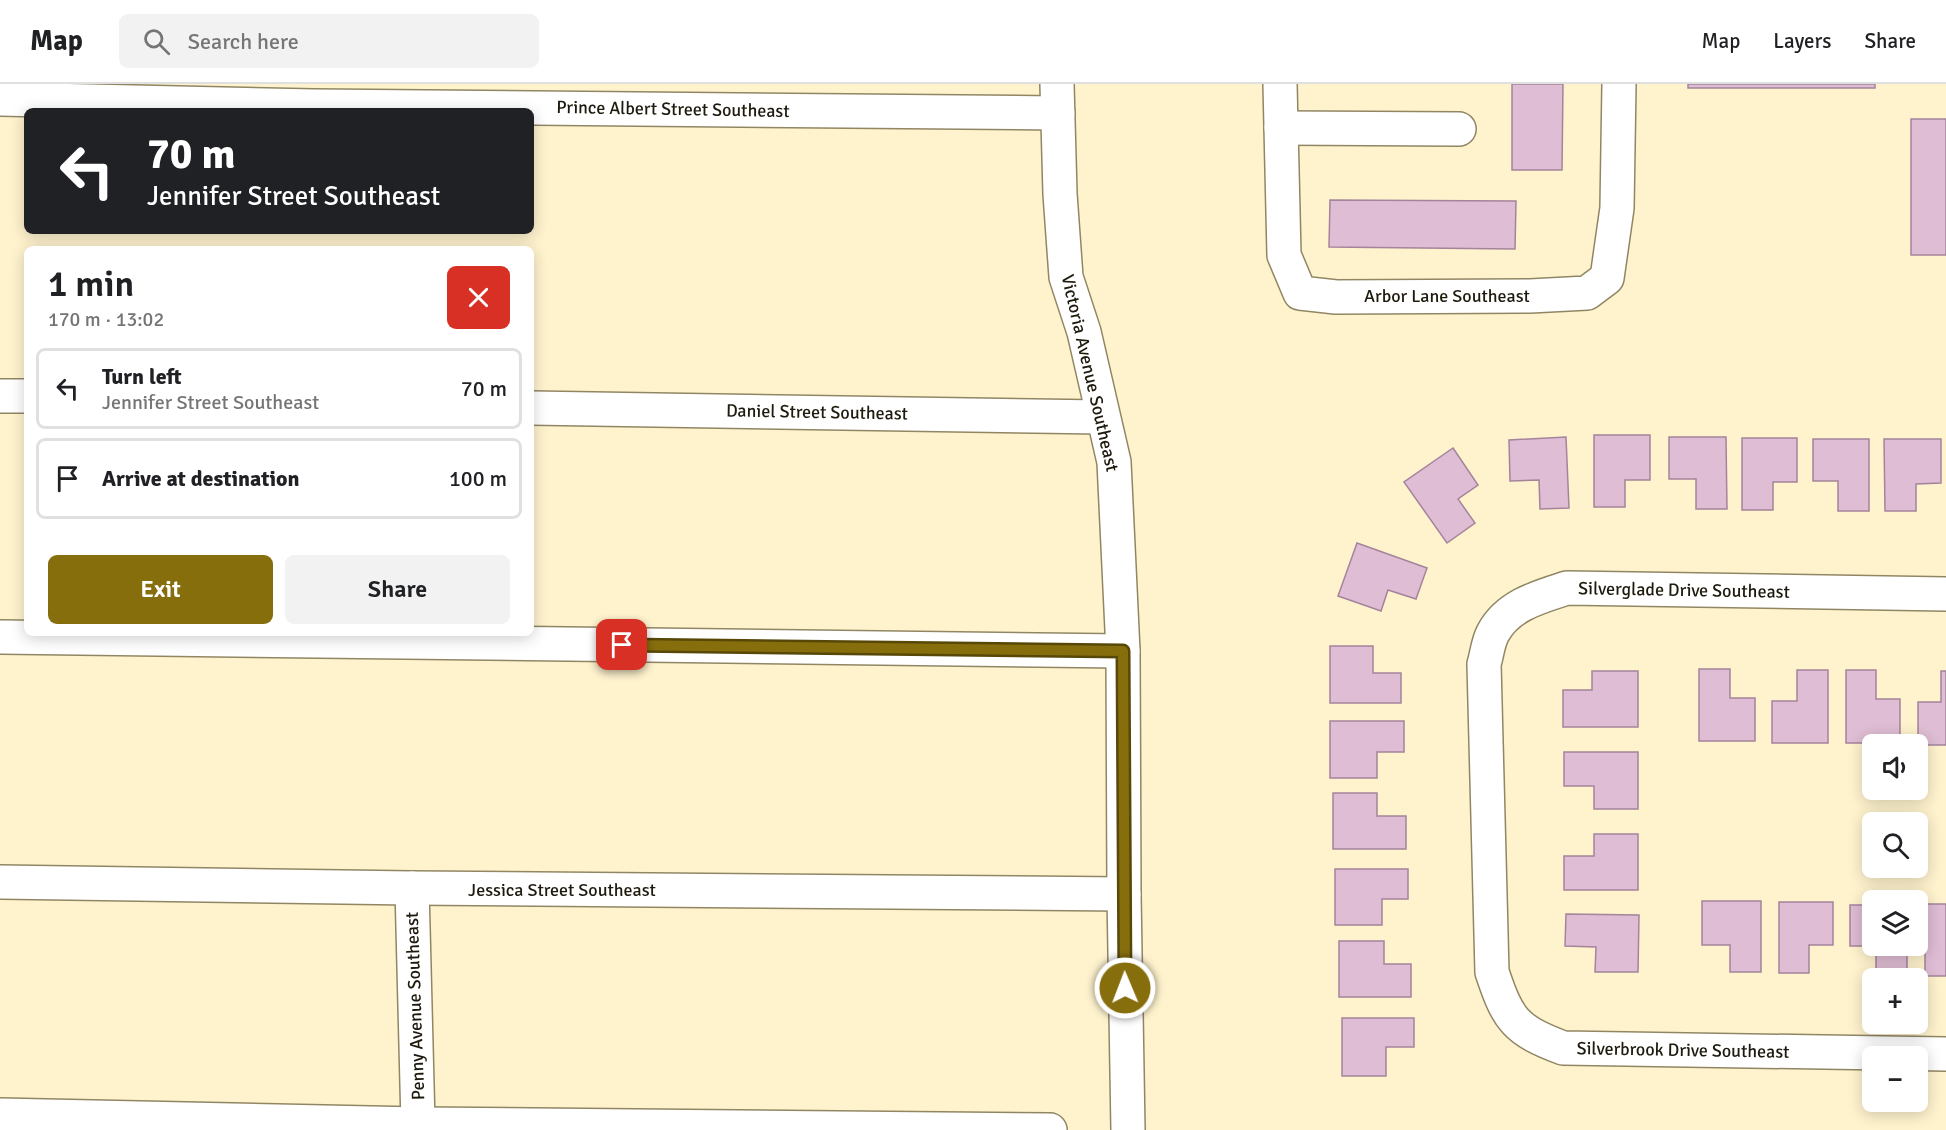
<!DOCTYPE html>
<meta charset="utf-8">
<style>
body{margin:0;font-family:Signika,sans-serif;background:#f2f2f2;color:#202124;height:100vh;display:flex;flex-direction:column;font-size:22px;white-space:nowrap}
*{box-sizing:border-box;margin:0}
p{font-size:20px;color:#757577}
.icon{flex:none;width:33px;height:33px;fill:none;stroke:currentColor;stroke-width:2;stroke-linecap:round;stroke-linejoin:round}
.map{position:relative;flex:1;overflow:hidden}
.details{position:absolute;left:24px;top:162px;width:510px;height:390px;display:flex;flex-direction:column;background:#fff;border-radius:9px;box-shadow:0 3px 15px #0003}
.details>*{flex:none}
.banner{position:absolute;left:24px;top:24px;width:510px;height:126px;border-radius:9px;box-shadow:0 3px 15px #0003;background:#202124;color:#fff;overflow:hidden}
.controls{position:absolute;left:1862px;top:650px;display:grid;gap:12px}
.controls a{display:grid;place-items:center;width:66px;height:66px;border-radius:9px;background:#fff;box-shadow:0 3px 15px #0003;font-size:30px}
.pin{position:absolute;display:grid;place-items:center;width:51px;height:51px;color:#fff;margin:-26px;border-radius:12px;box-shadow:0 3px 9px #0006}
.me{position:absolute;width:66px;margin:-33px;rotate:359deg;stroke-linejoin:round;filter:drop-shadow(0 0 4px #0008)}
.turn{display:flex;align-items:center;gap:21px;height:126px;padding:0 24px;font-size:27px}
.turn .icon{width:78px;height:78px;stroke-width:2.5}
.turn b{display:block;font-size:42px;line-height:51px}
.round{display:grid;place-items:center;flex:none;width:63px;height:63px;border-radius:9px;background:#f2f2f2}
.head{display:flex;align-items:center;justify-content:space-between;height:102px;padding:0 24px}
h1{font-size:36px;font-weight:600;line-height:45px}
.cta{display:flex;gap:12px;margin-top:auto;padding:12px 24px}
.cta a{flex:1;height:69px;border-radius:9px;background:#876e0d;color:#fff;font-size:24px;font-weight:600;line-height:69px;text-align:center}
.cta a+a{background:#f2f2f2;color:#202124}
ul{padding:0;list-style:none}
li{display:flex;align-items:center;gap:18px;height:81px;margin:0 12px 9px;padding:0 12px;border:3px solid #e0e0e0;border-radius:9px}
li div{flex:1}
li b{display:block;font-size:22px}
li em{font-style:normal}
header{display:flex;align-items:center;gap:36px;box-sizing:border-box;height:84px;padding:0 30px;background:#fff;border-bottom:2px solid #e0e0e0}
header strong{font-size:28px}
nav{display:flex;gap:33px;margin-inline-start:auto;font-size:21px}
.search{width:420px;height:54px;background:#f2f2f2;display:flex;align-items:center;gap:15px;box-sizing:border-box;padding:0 21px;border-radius:9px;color:#757577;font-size:22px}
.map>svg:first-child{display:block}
</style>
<header>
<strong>Map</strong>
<div class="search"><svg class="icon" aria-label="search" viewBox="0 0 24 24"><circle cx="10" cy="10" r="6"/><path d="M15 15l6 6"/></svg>Search here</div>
<nav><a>Map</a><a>Layers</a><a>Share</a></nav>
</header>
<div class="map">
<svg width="1946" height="1046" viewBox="0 0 1946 1046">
<rect width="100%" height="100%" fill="#fff3ce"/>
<!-- building -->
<g fill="#dfbdd4" stroke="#a4849b" stroke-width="1.5">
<polygon points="1512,0 1563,0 1562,86 1512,86"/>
<rect x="1688" y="0" width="187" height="4"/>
<rect x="1911" y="35" width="35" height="136"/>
<polygon points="1330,116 1516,117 1515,165 1329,163"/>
<polygon points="1594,351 1650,351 1650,396 1625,396 1625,423 1594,423"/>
<polygon points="1566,353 1569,424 1540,425 1539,396 1510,397 1509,356"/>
<polygon points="1669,353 1726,353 1727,425 1696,425 1696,395 1669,395"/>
<polygon points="1742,354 1797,354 1797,398 1773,398 1773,426 1742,426"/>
<polygon points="1813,355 1869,355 1869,427 1838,427 1838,397 1813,397"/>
<polygon points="1884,355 1941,355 1941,399 1916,400 1916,427 1885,427"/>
<polygon points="1453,364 1478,401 1458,415 1475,439 1447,459 1404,398"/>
<polygon points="1357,459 1427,484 1416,515 1388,506 1381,527 1338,512"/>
<polygon points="1330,562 1373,562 1373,589 1401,589 1401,619 1330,619"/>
<polygon points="1699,585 1730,585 1730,614 1755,614 1755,657 1699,657"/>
<polygon points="1797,586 1828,586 1828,659 1772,659 1772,617 1797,617"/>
<polygon points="1846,586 1876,586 1876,615 1900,615 1900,659 1846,659"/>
<polygon points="1592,587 1638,587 1638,643 1563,643 1563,606 1592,606"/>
<polygon points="1941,587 1946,587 1946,661 1918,661 1918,618 1941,618"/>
<polygon points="1330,637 1404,637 1404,668 1377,668 1377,694 1330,694"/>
<polygon points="1564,668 1638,668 1638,725 1594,725 1594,702 1564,702"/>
<polygon points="1333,709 1377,709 1377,732 1406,732 1406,765 1333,765"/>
<polygon points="1594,750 1638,750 1638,806 1564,806 1564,772 1594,772"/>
<polygon points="1335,785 1408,785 1408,815 1382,815 1382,841 1335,841"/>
<polygon points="1702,817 1761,817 1761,888 1730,888 1730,861 1702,861"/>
<polygon points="1779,818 1833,818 1833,861 1809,861 1809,889 1779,889"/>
<rect x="1925" y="820" width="21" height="72"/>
<polygon points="1850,821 1872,821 1872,861 1907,861 1907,892 1876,892 1876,862 1850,862"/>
<polygon points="1566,830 1639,831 1638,888 1595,888 1596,863 1565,862"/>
<polygon points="1339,857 1384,857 1384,880 1411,880 1411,913 1339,913"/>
<polygon points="1342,934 1414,934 1414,963 1386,963 1386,992 1342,992"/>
</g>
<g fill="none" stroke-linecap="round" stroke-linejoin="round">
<defs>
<g id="minor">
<polyline points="1057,0 1060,110 1066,193 1084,248 1114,378 1123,567 1124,810 1128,1046"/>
<polyline points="1280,0 1284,171 1300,209 1336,213 1530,212 1587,209 1607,194 1617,124 1619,0"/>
<polyline points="0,15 314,22 1058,29"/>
<polyline points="1281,44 1459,45"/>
<polyline points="0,312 27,312"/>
<polyline points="531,324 1102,333"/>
<path d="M 1946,510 L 1567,504 C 1539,513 1508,521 1493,549 C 1488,558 1487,570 1484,580 L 1492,888 C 1508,936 1515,946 1563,964 L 1946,970"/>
<polyline points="0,553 1123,567"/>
<polyline points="0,798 412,804 1124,810"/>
<polyline points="412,804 418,1040"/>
<polyline points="0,1031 418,1040 1050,1046"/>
</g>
</defs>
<!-- minor casing -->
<use href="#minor" stroke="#918664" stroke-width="36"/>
<!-- minor -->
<use href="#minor" stroke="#fff" stroke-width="33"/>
</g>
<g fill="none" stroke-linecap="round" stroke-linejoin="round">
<defs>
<polyline id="route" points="622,561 1123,567 1125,904"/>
</defs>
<!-- route casing -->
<use href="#route" stroke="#584808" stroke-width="15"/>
<!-- route -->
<use href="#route" stroke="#876e0d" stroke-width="10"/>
</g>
<g text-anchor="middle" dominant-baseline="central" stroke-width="6" stroke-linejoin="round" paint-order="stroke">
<!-- street labels -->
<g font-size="18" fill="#1e1a0d" stroke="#fff">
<text transform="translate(673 25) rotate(1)">Prince Albert Street Southeast</text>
<text x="1447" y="212">Arbor Lane Southeast</text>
<text transform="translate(1090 289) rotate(77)">Victoria Avenue Southeast</text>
<text transform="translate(817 328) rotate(1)">Daniel Street Southeast</text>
<text transform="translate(1684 506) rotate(1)">Silverglade Drive Southeast</text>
<text x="562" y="806">Jessica Street Southeast</text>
<text transform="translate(415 922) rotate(-92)">Penny Avenue Southeast</text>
<text transform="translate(1683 966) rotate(1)">Silverbrook Drive Southeast</text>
</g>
</g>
</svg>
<div class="controls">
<a><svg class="icon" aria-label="sound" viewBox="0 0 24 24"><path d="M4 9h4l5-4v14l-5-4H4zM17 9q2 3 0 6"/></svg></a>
<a><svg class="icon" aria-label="search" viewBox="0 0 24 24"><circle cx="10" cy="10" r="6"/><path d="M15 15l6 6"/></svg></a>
<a><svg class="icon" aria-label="layers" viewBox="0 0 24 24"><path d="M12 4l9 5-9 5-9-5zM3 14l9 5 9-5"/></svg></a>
<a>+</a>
<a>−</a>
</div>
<div class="pin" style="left:622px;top:561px;background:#d93025"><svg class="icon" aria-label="arrive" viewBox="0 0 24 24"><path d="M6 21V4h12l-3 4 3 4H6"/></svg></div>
<svg class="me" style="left:1125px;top:904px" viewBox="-20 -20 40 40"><circle r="17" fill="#876e0d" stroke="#fff" stroke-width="3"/><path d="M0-11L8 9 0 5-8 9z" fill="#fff"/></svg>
<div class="banner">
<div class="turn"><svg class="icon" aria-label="left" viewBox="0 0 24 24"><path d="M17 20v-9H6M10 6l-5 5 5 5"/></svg><div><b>70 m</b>Jennifer Street Southeast</div></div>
</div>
<section class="details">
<div class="head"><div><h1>1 min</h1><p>170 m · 13:02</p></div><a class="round" style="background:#d93025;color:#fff"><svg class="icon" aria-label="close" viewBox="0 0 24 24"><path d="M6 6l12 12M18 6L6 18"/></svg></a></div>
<ul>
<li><svg class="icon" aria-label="left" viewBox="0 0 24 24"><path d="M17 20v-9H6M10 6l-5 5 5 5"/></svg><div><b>Turn left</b><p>Jennifer Street Southeast</p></div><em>70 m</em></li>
<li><svg class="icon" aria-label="arrive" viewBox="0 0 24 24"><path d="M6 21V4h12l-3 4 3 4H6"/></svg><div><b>Arrive at destination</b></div><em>100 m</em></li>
</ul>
<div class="cta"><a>Exit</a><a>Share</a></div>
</section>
</div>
